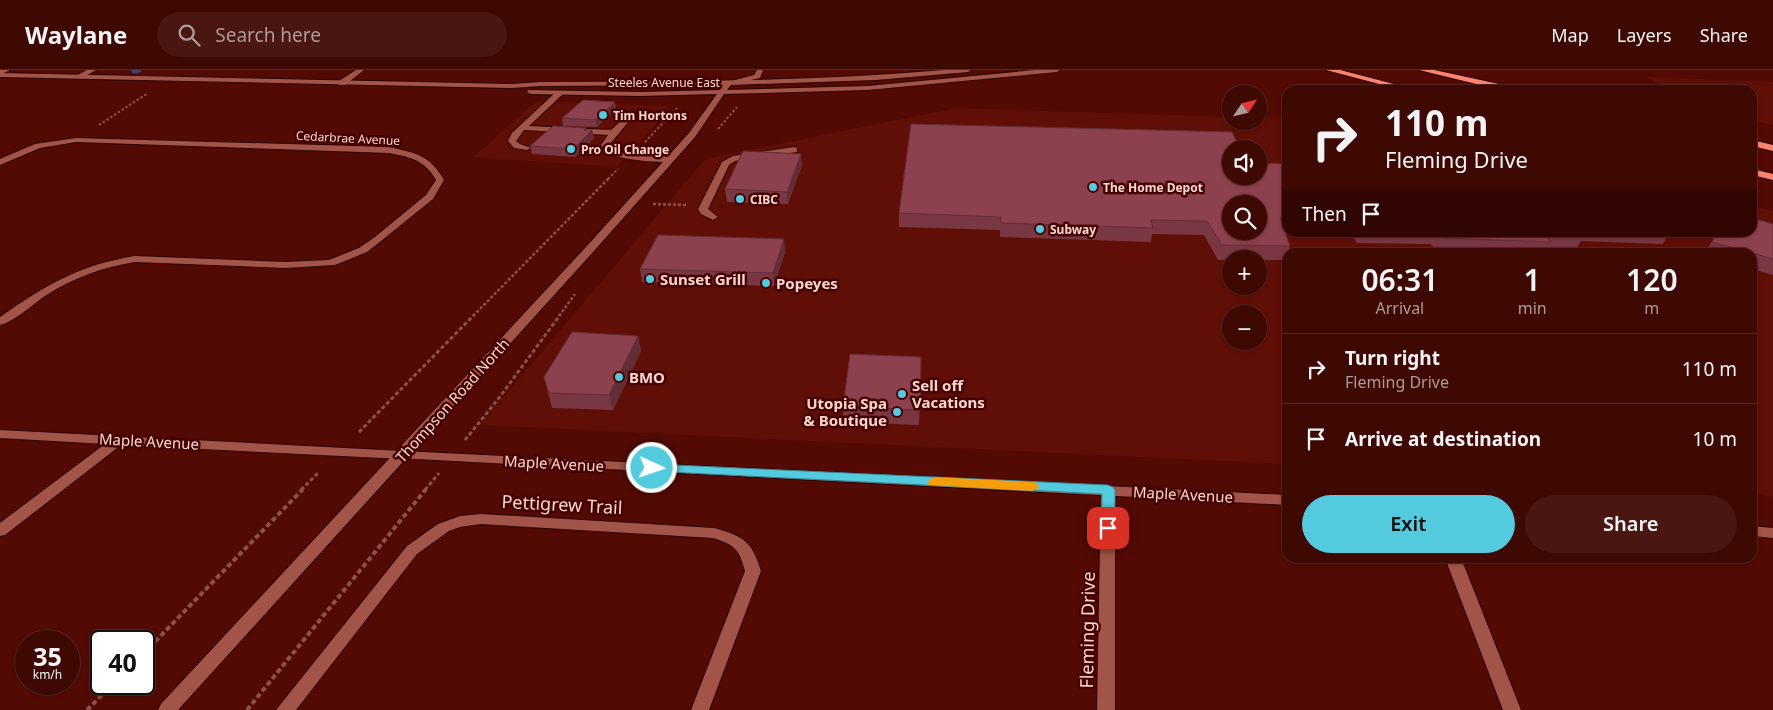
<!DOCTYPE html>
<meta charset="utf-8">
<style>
body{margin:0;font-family:"Noto Sans",sans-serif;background:#491612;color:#f1f3f6;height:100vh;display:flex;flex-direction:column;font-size:19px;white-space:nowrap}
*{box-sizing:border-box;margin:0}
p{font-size:16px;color:#ad9a9a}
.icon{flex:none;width:28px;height:28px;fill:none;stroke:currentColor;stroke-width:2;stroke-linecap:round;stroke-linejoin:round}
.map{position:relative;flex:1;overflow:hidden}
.drawer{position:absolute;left:1282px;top:178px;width:475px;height:315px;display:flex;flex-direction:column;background:#3e0803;border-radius:15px;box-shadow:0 1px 4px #0004,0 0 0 1px #572925}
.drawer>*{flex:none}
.guide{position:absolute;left:1282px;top:15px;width:475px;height:152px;border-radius:15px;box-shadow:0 1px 4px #0004,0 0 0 1px #572925;background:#3e0803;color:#f1f3f6;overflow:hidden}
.needle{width:32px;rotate:55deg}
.controls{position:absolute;left:1222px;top:15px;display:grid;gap:10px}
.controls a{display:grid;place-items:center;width:45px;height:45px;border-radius:50%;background:#3e0803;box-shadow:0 1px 4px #0004,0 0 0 1px #572925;font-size:25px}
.speed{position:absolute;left:15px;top:560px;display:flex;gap:10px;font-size:25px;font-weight:700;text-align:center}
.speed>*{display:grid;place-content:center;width:65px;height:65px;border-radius:50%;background:#3e0803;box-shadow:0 1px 4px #0004,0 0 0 1px #572925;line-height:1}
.speed small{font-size:12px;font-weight:400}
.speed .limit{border:2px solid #111;border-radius:8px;background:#fff;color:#111}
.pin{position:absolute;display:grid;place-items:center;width:42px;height:42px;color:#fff;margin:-21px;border-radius:10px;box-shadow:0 2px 8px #0006}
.me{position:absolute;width:55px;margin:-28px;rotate:93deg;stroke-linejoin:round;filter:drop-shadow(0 0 4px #0008)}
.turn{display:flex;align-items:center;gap:18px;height:105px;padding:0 20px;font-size:22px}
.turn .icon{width:65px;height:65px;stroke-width:2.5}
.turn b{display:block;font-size:35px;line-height:42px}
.then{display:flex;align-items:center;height:48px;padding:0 20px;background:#0003;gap:10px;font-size:19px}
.eta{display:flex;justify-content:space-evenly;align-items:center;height:85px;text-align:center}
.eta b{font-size:30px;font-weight:600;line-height:35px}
.action{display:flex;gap:10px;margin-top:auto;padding:10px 20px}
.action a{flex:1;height:58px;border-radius:30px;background:#54cade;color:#111;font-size:20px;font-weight:600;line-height:58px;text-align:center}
.action a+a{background:#491612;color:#f1f3f6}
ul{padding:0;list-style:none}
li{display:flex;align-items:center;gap:15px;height:70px;padding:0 20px;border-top:1px solid #572925}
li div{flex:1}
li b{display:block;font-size:19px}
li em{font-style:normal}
header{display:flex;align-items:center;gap:30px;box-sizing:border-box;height:70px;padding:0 25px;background:#3e0803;border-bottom:1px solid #572925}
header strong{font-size:24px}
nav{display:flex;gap:28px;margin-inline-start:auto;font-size:18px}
.search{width:350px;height:45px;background:#491612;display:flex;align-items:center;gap:12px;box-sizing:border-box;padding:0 18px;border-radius:28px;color:#ad9a9a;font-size:19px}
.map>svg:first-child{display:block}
</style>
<header>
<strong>Waylane</strong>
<div class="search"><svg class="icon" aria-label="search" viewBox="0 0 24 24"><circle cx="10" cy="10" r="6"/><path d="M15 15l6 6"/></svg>Search here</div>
<nav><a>Map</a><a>Layers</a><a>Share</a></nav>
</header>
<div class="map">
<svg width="1773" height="640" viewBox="0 0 1773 640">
<rect width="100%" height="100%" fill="#530a04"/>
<!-- built -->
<g fill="#600f06" fill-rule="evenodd">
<polygon points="1647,7 1773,12 1773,55 1753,51 1752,20 1668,20"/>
<polygon points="537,31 667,36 669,40 617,97 473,87"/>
<path d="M 956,38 L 1231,47 L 1231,51 L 1259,51 L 1259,47 L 1287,48 L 1288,162 L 1752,162 L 1753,136 L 1773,141 L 1773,427 L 1753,424 L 1752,182 L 1288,182 L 1287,394 L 480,355 L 705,89 ZM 1231,79 L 1259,79 L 1259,106 L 1231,106 ZM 1231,134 L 1259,134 L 1259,161 L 1231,161 ZM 1231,189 L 1259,189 L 1259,216 L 1231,216 ZM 1231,244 L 1259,244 L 1259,271 L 1231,271 Z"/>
</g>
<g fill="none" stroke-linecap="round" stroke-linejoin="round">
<!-- stream -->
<polyline stroke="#374477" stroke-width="5" points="134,1 139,0"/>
<defs>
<g id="service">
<polygon points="0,0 10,0 0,5"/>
<polygon points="87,0 96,0 81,9 74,7"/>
<polygon points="356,0 364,0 345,15 339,15 339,11"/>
<polygon points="757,0 763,0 760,8 728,15 724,13 754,5"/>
<path d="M 557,21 L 564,23 L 529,56 L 611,60 L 632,41 L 636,43 L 609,75 C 624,91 661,80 674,90 C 667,95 618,89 609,84 C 606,82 603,78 601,75 L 608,65 L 524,60 L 516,71 L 520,74 L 531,78 L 527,80 L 514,78 L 508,71 L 512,63 Z"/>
<polygon points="794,77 797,78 797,82 735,91 729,95 708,139 718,147 713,150 701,144 698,139 722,92 733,86"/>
</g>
<g id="minor">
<path d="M 76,68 L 389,77 C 416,83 430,85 444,110 L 433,129 L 381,171 L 367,182 L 335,195 L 285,198 L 135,192 C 102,197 73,208 45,226 C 33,234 14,252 0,255 L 0,247 C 46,215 79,195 135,186 L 285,192 L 329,190 L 359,178 L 375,167 L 426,125 L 436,110 C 425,90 410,87 389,83 L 76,72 L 40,78 L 0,95 L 0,89 L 35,74 Z"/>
<polygon points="0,360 402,381 407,382 409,385 407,388 402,389 121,375 5,465 0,466 0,453 105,374 0,368"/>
<polygon points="1108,415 1113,417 1115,420 1115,640 1097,640 1101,420 1103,417"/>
<path d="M 481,444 L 714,458 C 743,466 752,471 761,501 L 709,640 L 691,640 L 745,501 C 739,479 735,475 713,468 L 481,454 L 460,457 L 449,461 L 417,484 L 296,640 L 276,640 L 407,476 L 438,454 L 460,446 Z"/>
<polygon points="1445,488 1461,488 1521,640 1503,640"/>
</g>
<g id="tertiary">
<polygon points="402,381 1288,425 1288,435 397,388 395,385 397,382"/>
<polygon points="1752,456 1773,458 1773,468 1752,466"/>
</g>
<path id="secondary" d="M 944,0 L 971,0 L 968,2 L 876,10 L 731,15 L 727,20 L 868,16 L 1035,0 L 1060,0 L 1057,2 L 868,20 L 724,24 L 695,67 L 594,181 L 178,640 L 158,640 L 161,634 L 586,177 L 689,63 L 717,24 L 640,26 L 531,24 L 527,22 L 528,20 L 640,22 L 720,20 L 723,15 L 541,16 L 512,18 L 0,7 L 0,3 L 512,14 L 541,12 C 675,11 810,12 944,0 Z"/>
<g id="motorway">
<polygon points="1326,0 1340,0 1417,20 1402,20"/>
<polygon points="1419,0 1434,0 1513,17 1517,20 1501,20"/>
<polygon points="1752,70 1773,75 1773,81 1752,76"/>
<polygon points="1752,99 1773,104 1773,110 1752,105"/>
</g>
</defs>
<!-- service casing -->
<use href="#service" stroke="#2f0000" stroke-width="2"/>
<!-- minor casing -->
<use href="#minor" stroke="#2f0000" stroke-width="2"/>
<!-- tertiary casing -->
<use href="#tertiary" stroke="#2f0000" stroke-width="2"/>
<!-- secondary casing -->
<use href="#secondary" stroke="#2f0000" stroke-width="2"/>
<!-- motorway casing -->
<use href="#motorway" stroke="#2f0000" stroke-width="2"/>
<!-- path-far3 -->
<g stroke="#8d504a" stroke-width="2" stroke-dasharray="2.5 2" stroke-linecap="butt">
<polyline points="99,55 148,23"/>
<polyline points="718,59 737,37"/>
<polyline points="645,72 677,38"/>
<polyline points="608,109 618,99"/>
</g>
<!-- path-far2 -->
<g stroke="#8d504a" stroke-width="2.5" stroke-dasharray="3 2" stroke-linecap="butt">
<polyline points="653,134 687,135"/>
<polyline points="473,246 609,108"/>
<polyline points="559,246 575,224"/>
</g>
<!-- path-far1 -->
<g stroke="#8d504a" stroke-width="3" stroke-dasharray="4 2.5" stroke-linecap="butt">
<polyline points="359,362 474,245"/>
<polyline points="465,370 499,328 560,245"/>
<polyline points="301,420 318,403"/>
<polyline points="425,420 439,403"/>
</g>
<!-- path -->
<g stroke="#8d504a" stroke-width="4" stroke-dasharray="5 3" stroke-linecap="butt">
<polyline points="144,583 303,419"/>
<polyline points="87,640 113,614"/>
<polyline points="247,640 426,419"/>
</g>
<!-- service -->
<use href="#service" fill="#a15447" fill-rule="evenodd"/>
<!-- minor -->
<use href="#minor" fill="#a15447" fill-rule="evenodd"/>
<!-- tertiary -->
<use href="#tertiary" fill="#a15447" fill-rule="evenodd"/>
<!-- secondary -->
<use href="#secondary" fill="#a15447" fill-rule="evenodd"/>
<!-- motorway -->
<use href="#motorway" fill="#fb8471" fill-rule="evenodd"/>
</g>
<!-- wall -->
<g fill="#793743">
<polygon points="615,32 616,39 597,57 563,56 562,48"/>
<polygon points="586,60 592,60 594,68 575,87 532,84 530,76"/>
<polygon points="1288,94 1288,162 1285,162 1290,176 1286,190 1259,190 1259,189 1218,190 1204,165 1152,164 1151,172 1000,167 1000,160 899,157 899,143 1231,106"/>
<polygon points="802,95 788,134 727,132 725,119"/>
<polygon points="1773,154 1773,205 1752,199 1752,182 1706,182 1717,162"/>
<polygon points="1350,162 1669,162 1663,174 1581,171 1576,179 1548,179 1546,182 1436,182 1431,174 1357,173"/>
<polygon points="784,169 785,182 774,216 642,212 640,199"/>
<polygon points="638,266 641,281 613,340 552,338 544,307"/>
<polygon points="921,287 919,355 843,352 843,337"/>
</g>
<!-- shaded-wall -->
<g fill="#632d37">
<polygon points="615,32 616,39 597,57 595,50"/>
<polygon points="586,58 587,65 592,60 594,68 575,87 573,79 584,60"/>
<polygon points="801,84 802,95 788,134 787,122"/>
<polygon points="784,169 785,182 774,216 773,203"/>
<polygon points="638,266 641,281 613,340 609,325"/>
</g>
<!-- building -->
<g fill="#8d404e" stroke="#632d37" fill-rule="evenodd">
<polygon points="583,30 615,32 595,50 562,48"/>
<path d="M 911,54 L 1232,62 L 1240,79 L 1231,79 L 1231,106 L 1259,106 L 1259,93 L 1288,94 L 1288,148 L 1280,148 L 1290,176 L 1222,175 L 1207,151 L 1151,150 L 1153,158 L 1001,153 L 1001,147 L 899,143 ZM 1231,134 L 1259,134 L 1259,161 L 1231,161 Z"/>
<polygon points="553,56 586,58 584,60 592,60 573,79 530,76"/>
<polygon points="743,81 801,84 787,122 725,119"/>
<polygon points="1752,148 1773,154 1773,189 1752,183 1752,182 1749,182 1712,172 1717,162 1752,162"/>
<polygon points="1438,162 1580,162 1583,165 1544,164 1551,172 1442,168"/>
<polygon points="658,165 784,169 773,203 640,199"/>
<polygon points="572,262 638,266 609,325 549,323 544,307"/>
<polygon points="850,284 921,287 920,340 843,337"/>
</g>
<!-- route -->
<polygon fill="#54cade" stroke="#378390" points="652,394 1108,415 1113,417 1115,420 1115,458 1113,461 1103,461 1101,458 1102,424 648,401 646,398 648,395"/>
<!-- slow -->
<polygon fill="#f59e0b" points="934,407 1032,412 1037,413 1039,416 1037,419 1032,421 929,415 927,412"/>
<!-- markers -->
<g fill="#54cade" stroke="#460000" stroke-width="2">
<circle cx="603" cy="45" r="5"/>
<circle cx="571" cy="79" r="5"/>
<circle cx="1093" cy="117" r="5"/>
<circle cx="740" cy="129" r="5"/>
<circle cx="1040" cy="159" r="5"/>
<circle cx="650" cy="209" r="5"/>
<circle cx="766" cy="213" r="5"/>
<circle cx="619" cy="307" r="5"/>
<circle cx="902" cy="324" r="5"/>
<circle cx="897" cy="342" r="5"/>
</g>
<g text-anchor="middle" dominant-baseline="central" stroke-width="5" stroke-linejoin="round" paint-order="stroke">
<!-- far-street labels -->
<g font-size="12" fill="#fbd7d0" stroke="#460000">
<text x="664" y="12">Steeles Avenue East</text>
<text transform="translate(348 68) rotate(3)">Cedarbrae Avenue</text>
</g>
<!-- far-poi labels -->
<g font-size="12" font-weight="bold" fill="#fbd7d0" stroke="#460000" text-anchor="start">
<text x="613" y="45">Tim Hortons</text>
<text x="581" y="79">Pro Oil Change</text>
<text x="1103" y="117">The Home Depot</text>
<text x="750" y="129">CIBC</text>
<text x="1050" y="159">Subway</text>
</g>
<!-- poi labels -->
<g font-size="15" font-weight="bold" fill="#fbd7d0" stroke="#460000" text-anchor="start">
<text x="660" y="209">Sunset Grill</text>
<text x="776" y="213">Popeyes</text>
<text x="629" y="307">BMO</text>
<text x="912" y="315">Sell off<tspan x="912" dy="17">Vacations</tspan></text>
<text x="887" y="333" text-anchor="end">Utopia Spa<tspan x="887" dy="17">&amp; Boutique</tspan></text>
</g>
<!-- street labels -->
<g font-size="15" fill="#fbd7d0" stroke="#460000">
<text transform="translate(452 330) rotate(-48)">Thompson Road North</text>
<text transform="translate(149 371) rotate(3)">Maple Avenue</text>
<text transform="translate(554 393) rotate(3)">Maple Avenue</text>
<text transform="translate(1183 424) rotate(3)">Maple Avenue</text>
</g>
<!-- near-street labels -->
<g font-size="18" fill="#fbd7d0" stroke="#460000">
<text transform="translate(562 434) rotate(3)">Pettigrew Trail</text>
<text transform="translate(1087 560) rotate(-89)">Fleming Drive</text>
</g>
</g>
</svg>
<div class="controls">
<a><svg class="needle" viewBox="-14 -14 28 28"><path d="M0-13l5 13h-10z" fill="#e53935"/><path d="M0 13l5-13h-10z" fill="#ad9a9a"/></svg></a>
<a><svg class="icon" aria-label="sound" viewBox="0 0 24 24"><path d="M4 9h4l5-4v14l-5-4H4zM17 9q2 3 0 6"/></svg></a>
<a><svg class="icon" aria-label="search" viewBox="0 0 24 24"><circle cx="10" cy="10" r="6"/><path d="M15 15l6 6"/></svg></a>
<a>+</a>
<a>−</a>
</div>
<div class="speed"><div>35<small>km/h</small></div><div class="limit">40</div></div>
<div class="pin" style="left:1108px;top:458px;background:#d93025"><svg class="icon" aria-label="arrive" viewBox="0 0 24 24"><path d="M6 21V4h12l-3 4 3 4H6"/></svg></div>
<svg class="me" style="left:652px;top:398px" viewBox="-20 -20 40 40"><circle r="17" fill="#54cade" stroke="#fff" stroke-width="3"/><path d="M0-11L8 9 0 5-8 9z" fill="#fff"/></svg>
<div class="guide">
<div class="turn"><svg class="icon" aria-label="right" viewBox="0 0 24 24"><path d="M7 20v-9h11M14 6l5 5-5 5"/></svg><div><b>110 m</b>Fleming Drive</div></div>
<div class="then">Then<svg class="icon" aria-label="arrive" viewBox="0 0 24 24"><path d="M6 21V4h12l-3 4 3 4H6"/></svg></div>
</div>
<section class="drawer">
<div class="eta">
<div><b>06:31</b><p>Arrival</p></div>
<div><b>1</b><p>min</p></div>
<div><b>120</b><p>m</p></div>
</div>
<ul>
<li><svg class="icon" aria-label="right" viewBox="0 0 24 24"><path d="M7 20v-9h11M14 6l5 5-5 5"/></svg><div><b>Turn right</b><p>Fleming Drive</p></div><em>110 m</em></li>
<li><svg class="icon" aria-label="arrive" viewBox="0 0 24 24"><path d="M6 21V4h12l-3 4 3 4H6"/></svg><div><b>Arrive at destination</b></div><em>10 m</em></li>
</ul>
<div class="action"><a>Exit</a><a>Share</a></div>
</section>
</div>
